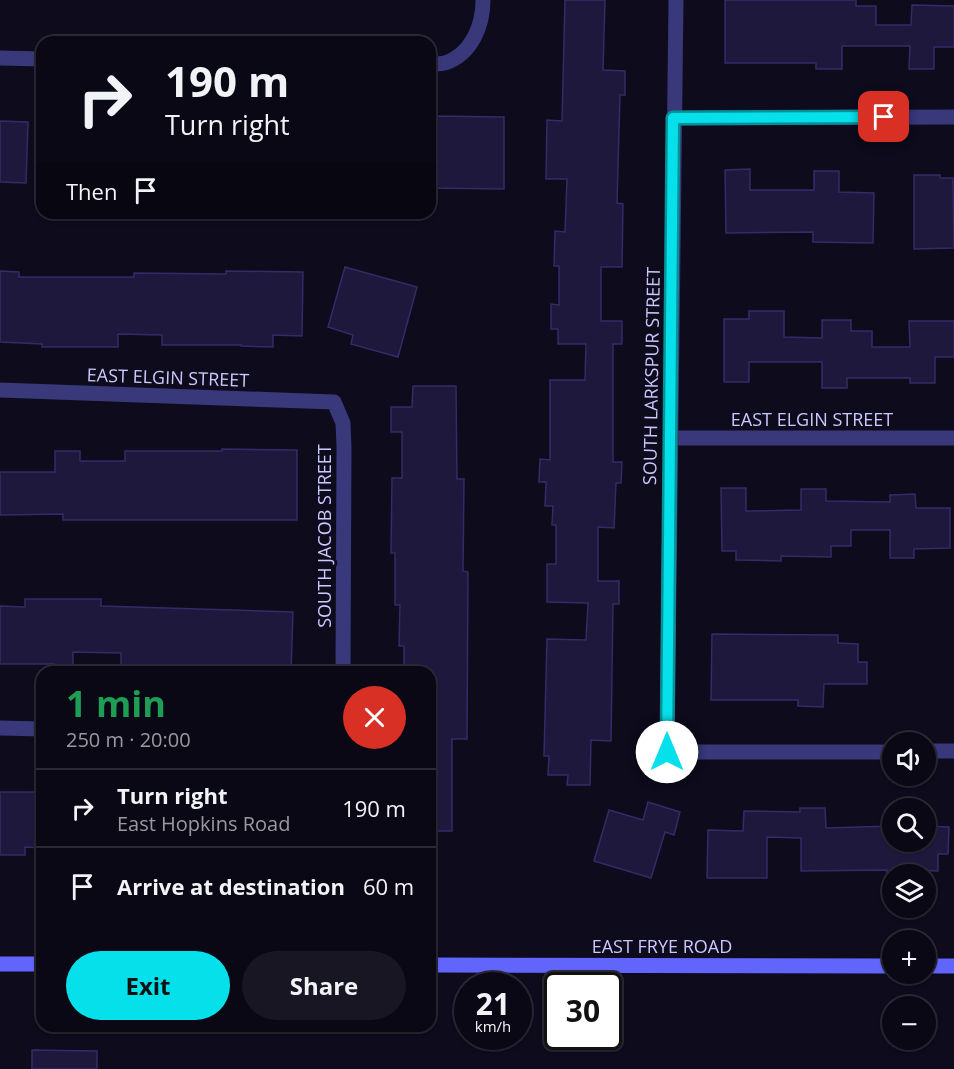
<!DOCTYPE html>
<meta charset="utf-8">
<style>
body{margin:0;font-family:"Open Sans",sans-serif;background:#181622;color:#f1f3f6;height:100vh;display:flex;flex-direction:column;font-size:22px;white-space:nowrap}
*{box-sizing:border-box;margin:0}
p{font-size:20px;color:#999aa0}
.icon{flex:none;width:33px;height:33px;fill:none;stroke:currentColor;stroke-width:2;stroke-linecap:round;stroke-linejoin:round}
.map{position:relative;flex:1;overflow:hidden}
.details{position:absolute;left:36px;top:666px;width:400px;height:366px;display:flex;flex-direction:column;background:#0a0815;border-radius:18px;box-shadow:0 2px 4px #0004,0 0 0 2px #2a2934}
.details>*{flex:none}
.top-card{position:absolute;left:36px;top:36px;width:400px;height:183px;border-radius:18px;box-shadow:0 2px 4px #0004,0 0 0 2px #2a2934;background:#0a0815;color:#f1f3f6;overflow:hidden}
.tools{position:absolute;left:882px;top:732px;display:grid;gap:12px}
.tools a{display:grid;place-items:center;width:54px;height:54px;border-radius:50%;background:#0a0815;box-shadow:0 2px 4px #0004,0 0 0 2px #2a2934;font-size:30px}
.speed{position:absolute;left:454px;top:972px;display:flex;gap:12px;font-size:30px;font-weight:700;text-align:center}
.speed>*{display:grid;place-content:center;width:78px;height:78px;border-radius:50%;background:#0a0815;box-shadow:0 2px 4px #0004,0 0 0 2px #2a2934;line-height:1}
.speed small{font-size:15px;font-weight:400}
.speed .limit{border:3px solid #111;border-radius:9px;background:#fff;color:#111}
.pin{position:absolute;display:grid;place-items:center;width:51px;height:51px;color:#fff;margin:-26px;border-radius:12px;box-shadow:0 3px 9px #0006}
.me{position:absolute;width:66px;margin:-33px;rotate:0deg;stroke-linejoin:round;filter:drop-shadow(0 0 4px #0008)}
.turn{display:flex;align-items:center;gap:21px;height:126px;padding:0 30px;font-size:27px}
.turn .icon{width:78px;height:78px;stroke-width:2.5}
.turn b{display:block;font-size:42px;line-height:51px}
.then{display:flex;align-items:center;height:57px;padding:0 30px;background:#0003;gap:12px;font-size:22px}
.round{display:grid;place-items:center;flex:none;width:63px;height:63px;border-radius:32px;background:#181622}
.headline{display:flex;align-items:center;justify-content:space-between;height:102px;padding:0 30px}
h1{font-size:36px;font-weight:700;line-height:45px;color:#1e9e55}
.action{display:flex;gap:12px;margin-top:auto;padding:12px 30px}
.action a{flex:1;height:69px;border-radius:36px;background:#06e0eb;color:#111;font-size:24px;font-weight:700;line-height:69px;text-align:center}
.action a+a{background:#181622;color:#f1f3f6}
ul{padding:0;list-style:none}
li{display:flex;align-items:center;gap:18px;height:78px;padding:0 30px;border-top:2px solid #2a2934}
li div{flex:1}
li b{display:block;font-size:22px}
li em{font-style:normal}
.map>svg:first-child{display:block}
</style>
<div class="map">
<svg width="954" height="1069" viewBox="0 0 954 1069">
<rect width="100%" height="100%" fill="#0d0b1c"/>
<!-- building -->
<g fill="#1e183c" stroke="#342b67" stroke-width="1.5">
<polygon points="565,0 605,0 603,70 625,71 625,95 620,95 617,203 623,204 622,267 601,267 601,321 622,321 622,344 613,344 613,462 622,462 621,483 616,483 614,528 598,527 598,581 619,581 619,604 613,604 611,741 591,740 590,785 567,785 568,775 548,775 549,756 544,756 547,639 586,640 588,603 547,602 547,564 556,564 556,525 552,525 553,506 545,506 546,482 539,482 540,459 550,460 550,380 585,380 586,344 558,344 558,329 551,329 551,304 559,305 559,266 554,266 555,231 565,232 567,179 546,179 547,120 562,121"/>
<polygon points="725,0 856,0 856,6 876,6 876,25 911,25 912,5 954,6 954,47 934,47 934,69 909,69 910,46 842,46 842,69 816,69 816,63 725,63"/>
<polygon points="430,116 504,117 504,189 430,188"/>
<polygon points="0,121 28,122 26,183 0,182"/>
<polygon points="750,169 750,190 814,190 814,171 839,171 839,192 874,193 873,243 813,242 813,232 726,233 725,170"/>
<polygon points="914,175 940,175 940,178 953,178 954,248 914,249"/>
<polygon points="345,267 417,287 398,357 351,344 353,335 328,327"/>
<polygon points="0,271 19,272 19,277 134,277 134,273 226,274 226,271 303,272 302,336 273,335 273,347 241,346 241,345 162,345 162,335 118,334 118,347 42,347 42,344 0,342"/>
<polygon points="749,311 784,311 784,337 822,338 822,320 851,320 851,331 872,331 872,347 910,347 909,321 954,321 954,357 935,357 935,383 910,383 910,378 847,378 847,388 822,388 822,362 749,362 749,382 724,382 724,319 749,319"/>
<polygon points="413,386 456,386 457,479 464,479 463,571 468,572 467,739 452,739 452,831 430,831 430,672 404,672 404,646 399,646 400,605 395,605 395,553 391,553 392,478 402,478 402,432 391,432 391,407 412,407"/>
<polygon points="222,449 297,450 297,520 63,520 63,514 0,515 0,472 55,472 55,451 80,451 80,461 125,461 125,451 222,451"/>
<polygon points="721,488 746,488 746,511 801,510 801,489 826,489 826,501 890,502 890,495 915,494 916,508 950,508 950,548 914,549 914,558 890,558 890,530 851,530 851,546 831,546 831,557 781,556 781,561 736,560 736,551 722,551"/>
<polygon points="25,599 101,599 101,606 293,612 291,672 196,670 196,672 121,672 121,653 73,652 73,672 54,672 54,664 0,664 0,606 25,607"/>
<polygon points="712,634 838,635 838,643 858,644 858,662 867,662 867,684 824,684 823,707 798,706 798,700 711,700"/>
<polygon points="0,792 42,792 42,848 25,847 25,855 0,855"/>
<polygon points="648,802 680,812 674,835 665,832 651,878 594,861 609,810 643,820"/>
<polygon points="800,808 825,808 826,828 892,826 892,842 926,842 926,826 949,827 948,854 938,854 938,871 918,870 917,874 887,874 887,870 801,871 801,838 767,837 767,878 707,878 708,830 743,831 744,811 800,812"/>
<polygon points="32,1050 97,1051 97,1069 32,1069"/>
</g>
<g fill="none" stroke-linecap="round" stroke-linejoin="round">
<!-- street -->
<g stroke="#38387a" stroke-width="15">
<polyline points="676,0 667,752 892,752"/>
<polyline points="0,58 42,59"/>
<path d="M 430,64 C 435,64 441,64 445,63 C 472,54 483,25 483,0"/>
<polyline points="673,118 954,117"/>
<polyline points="0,390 334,402 343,423 344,447 343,672"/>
<polyline points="670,438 954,438"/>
<polyline points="0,728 42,729"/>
<polyline points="926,751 954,751"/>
</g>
<!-- secondary -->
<g stroke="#6165fb" stroke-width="15">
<polyline points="0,964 42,964"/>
<polyline points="430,965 892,966"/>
<polyline points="926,966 954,966"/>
</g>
</g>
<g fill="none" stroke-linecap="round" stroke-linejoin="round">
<defs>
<polyline id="route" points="667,752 673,118 884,117"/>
</defs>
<!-- route casing -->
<use href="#route" stroke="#049299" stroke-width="15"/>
<!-- route -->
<use href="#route" stroke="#06e0eb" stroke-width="10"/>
</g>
<g text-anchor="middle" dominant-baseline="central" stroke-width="6" stroke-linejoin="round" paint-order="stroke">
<!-- street labels -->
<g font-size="18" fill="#cbc8fe" stroke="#0d0b1c">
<text transform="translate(651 376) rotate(-89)">SOUTH LARKSPUR STREET</text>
<text transform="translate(168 377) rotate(2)">EAST ELGIN STREET</text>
<text x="812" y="419">EAST ELGIN STREET</text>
<text transform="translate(324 536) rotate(-90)">SOUTH JACOB STREET</text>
<text x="662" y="946">EAST FRYE ROAD</text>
</g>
</g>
</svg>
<div class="tools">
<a><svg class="icon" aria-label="sound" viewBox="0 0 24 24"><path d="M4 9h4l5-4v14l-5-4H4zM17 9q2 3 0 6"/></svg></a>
<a><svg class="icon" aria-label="search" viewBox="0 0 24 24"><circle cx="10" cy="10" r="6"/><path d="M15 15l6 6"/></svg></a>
<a><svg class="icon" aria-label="layers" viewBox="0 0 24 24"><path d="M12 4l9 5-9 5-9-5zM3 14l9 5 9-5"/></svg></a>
<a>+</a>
<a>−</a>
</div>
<div class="speed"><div>21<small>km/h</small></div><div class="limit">30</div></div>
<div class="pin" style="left:884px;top:117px;background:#d93025"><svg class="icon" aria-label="arrive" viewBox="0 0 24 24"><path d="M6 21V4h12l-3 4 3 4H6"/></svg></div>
<svg class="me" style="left:667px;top:752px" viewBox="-20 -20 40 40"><circle r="19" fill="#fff"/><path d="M0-13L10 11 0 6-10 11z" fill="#06e0eb"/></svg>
<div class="top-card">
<div class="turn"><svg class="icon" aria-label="right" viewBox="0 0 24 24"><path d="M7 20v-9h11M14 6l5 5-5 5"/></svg><div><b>190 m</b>Turn right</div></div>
<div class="then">Then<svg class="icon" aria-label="arrive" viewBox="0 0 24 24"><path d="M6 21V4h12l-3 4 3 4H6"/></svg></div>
</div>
<section class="details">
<div class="headline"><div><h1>1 min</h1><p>250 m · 20:00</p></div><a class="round" style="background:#d93025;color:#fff"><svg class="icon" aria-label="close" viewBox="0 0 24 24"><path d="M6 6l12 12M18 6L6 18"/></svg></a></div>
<ul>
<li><svg class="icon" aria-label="right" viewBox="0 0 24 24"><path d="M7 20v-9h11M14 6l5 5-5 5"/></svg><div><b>Turn right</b><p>East Hopkins Road</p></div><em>190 m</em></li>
<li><svg class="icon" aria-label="arrive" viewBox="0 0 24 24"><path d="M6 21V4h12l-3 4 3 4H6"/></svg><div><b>Arrive at destination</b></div><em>60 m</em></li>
</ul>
<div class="action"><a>Exit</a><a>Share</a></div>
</section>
</div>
